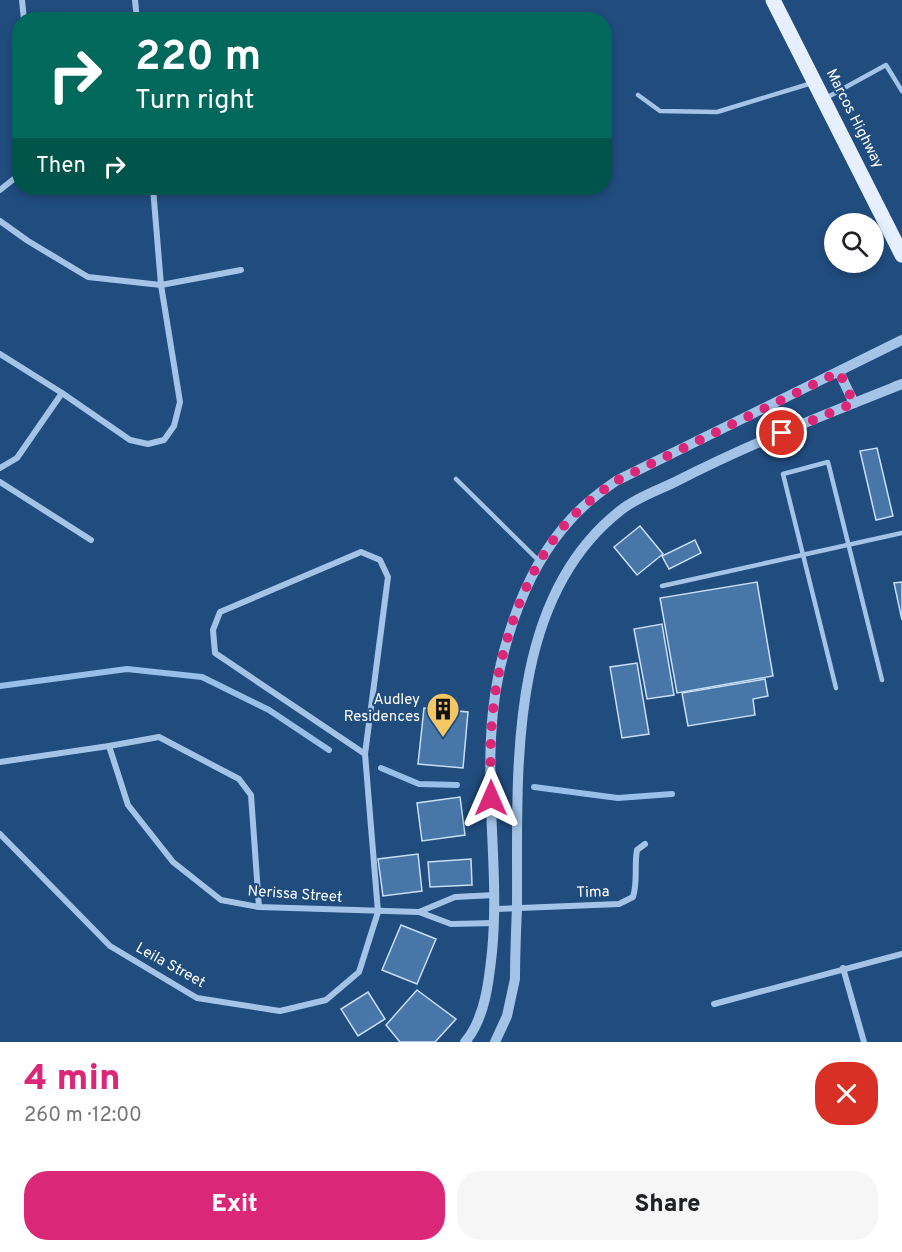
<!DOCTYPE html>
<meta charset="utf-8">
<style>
body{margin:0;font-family:Overpass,sans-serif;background:#f6f6f6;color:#202124;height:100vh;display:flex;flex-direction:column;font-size:22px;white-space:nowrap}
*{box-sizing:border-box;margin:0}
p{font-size:20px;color:#757577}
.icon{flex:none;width:33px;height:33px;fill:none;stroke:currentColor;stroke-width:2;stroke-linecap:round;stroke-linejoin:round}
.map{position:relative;height:1042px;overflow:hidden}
.sheet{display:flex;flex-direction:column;background:#fff;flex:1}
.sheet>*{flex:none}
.guide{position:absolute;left:12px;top:12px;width:600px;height:183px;border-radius:24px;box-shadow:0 3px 9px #0003;background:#00695c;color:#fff;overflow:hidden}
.fabs{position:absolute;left:824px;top:213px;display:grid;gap:12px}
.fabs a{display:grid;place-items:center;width:60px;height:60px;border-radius:50%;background:#fff;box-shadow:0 3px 9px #0003;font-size:30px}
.pin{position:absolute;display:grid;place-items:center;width:51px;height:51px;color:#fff;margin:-26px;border:3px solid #fff;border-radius:50%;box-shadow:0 2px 6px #0007}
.me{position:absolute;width:66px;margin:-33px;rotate:0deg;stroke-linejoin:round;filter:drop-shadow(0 0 4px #0008)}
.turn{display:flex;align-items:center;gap:21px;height:126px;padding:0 24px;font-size:27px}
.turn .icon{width:78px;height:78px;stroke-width:2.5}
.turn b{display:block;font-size:42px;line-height:51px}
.then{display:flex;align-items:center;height:57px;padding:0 24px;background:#0003;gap:12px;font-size:22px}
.round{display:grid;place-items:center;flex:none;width:63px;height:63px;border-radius:24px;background:#f6f6f6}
.headline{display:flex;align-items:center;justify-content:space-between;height:102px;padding:0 24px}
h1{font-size:36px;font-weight:800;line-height:45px;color:#db2777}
.primary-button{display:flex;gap:12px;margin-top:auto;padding:12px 24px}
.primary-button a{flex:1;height:69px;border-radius:24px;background:#db2777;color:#fff;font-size:24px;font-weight:800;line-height:69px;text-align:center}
.primary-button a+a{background:#f6f6f6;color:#202124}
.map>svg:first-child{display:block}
</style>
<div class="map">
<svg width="902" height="1042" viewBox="0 0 902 1042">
<rect width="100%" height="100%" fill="#204c7e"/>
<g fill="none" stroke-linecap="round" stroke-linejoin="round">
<!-- stream -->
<g stroke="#97bfe9" stroke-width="6">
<polyline points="0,686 127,669 202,677 269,710 329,750"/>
<polyline points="381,768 419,784 457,785"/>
<polyline points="534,787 618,798 672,794"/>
</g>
</g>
<!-- building -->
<g fill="#4876a8" stroke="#c7def6" stroke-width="1.5">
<polygon points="877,448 893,516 876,520 860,451"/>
<polygon points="640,526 663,554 637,575 614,547"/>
<polygon points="695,540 701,553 669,569 662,556"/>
<polygon points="757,582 773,676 677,693 660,598"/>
<polygon points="902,582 902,620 894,583"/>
<polygon points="662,624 674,695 647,699 634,629"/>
<polygon points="637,663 649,734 622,738 610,667"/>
<polygon points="765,679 768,696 753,699 755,715 688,726 682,693"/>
<polygon points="424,708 468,712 463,768 418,764"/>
<polygon points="460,797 465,835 422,841 417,803"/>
<polygon points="418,854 422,891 383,896 378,859"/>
<polygon points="471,859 472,885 430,887 428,862"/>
<polygon points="401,925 436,939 417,984 382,970"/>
<polygon points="417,990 456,1019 435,1042 400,1042 386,1025"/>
<polygon points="368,992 385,1019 358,1036 341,1009"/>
</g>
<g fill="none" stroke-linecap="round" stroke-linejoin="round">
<!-- service -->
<g stroke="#a4c4e7" stroke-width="4.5">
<polyline points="638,95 660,111 717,112 812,83"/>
<polyline points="826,98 886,65 902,91"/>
<polyline points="456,479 539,561"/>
<polyline points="662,586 902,533"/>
<polyline points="836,688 783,474 828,462 882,680"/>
</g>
<!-- minor -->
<g stroke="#a4c4e7" stroke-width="6">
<polyline points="22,0 24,20"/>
<polyline points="135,0 137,20"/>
<polyline points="0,190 20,174"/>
<polyline points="0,221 28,241 88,277 161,285 241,270"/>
<polyline points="0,354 62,393 130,440 148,444 164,440 174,426 180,402 161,285 153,188"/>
<polyline points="0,468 17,458 62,393"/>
<polyline points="0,482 91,540"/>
<polygon points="361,552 380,560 388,577 365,754 215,653 213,630 220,612"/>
<polyline points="109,746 128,805 173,862 221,900 259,907 419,912 451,924 495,923"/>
<polyline points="0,762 109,746 159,737 239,779 251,795 259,907"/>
<polyline points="0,834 110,946 197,998 280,1011 326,1000 359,972 378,912 365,754"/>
<path d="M 495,909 L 619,904 L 633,897 C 638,881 634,866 637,850 L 645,844"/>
<polyline points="419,912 455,897 495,895"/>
<polyline points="843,968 864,1042"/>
<polyline points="714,1004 902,954"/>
</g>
<!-- tertiary -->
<g stroke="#a4c4e7" stroke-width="10">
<polyline points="839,372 854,403"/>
<path d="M 465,1042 C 485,1019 489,981 492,952 C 499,880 487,809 491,738 C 494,664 520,574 571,519 C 584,504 600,492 616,481 L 902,340"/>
<path d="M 495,1042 L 507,1016 L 515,979 C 515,955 516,931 517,907 C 518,775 505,600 621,510 C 637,497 659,490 677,481 C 749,444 826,414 902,384"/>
</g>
<!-- primary -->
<polyline stroke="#e6effd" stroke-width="15" points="773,0 902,255"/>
</g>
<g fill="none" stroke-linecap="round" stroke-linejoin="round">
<!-- route -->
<path stroke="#db2777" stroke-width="10" stroke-dasharray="0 18" d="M 491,798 C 491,779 490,759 491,739 C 493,666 520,574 570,519 C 584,505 600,492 616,481 L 839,372 L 854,403 L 782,433"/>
</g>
<!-- icons -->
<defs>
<symbol id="building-pin" viewBox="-11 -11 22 30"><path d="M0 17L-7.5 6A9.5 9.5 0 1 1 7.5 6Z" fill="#f5c764" stroke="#204c7e"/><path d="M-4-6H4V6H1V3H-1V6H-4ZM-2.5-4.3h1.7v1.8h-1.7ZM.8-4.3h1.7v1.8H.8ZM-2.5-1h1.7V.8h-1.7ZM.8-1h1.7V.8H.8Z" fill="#111"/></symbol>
</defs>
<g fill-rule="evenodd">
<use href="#building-pin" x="424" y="690" width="38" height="52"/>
</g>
<g text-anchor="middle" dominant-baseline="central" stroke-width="4.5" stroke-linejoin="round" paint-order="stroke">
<!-- street labels -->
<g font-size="15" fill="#fff" stroke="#204c7e">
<text transform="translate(854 119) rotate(63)">Marcos Highway</text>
<text transform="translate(593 893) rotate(-2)">Tima</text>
<text transform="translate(295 895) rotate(4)">Nerissa Street</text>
<text transform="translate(170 966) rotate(29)">Leila Street</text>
</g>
<!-- poi labels -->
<g font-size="15" fill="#fff" stroke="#204c7e" text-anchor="end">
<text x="420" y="700">Audley<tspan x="420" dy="17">Residences</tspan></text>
</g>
</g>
</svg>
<div class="fabs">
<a><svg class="icon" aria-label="search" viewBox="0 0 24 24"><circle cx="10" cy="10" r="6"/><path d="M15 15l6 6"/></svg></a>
</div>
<div class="pin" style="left:782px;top:433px;background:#d93025"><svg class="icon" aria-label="arrive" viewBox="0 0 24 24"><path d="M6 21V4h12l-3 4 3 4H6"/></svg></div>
<svg class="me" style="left:491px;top:798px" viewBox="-20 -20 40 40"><path d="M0-17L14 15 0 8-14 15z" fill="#db2777" stroke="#fff" stroke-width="4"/></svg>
<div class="guide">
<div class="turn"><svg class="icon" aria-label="right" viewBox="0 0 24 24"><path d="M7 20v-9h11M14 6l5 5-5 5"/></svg><div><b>220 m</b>Turn right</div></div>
<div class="then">Then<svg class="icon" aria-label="right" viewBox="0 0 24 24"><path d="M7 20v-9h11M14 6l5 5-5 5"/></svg></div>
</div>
</div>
<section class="sheet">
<div class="headline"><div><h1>4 min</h1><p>260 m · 12:00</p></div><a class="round" style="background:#d93025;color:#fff"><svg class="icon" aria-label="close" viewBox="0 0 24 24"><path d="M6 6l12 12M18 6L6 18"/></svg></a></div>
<div class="primary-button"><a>Exit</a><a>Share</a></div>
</section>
